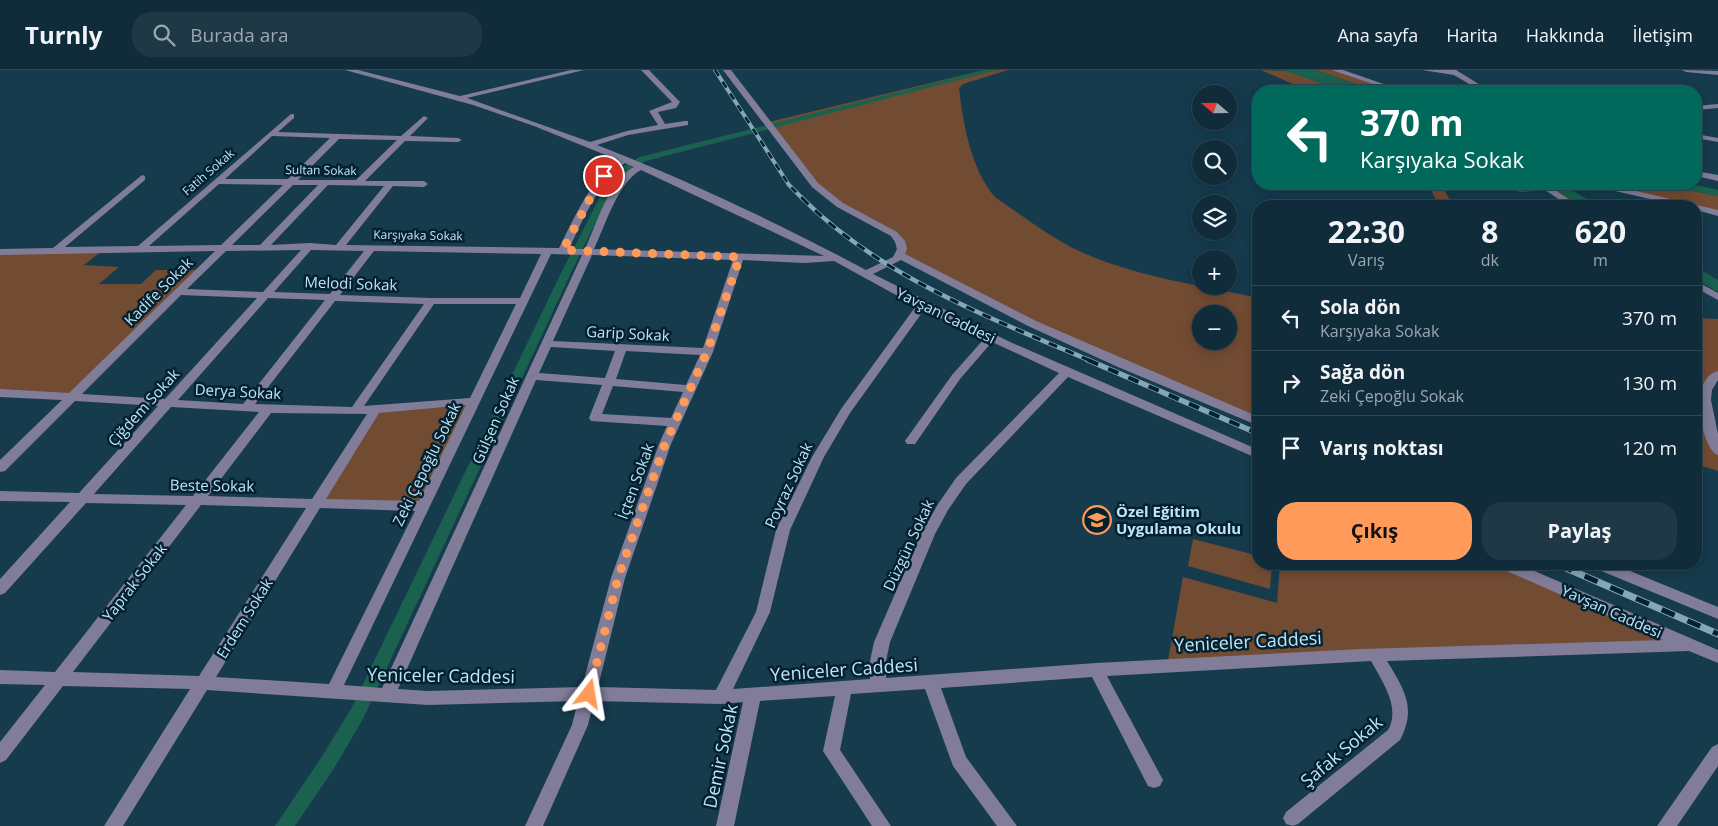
<!DOCTYPE html>
<html lang="tr">
<meta charset="utf-8">
<style>
body{margin:0;font-family:"Open Sans",sans-serif;background:#1e3845;color:#f1f3f6;height:100vh;display:flex;flex-direction:column;font-size:19px;white-space:nowrap}
*{box-sizing:border-box;margin:0}
p{font-size:16px;color:#9ca7af}
.icon{flex:none;width:28px;height:28px;fill:none;stroke:currentColor;stroke-width:2;stroke-linecap:round;stroke-linejoin:round}
.map{position:relative;flex:1;overflow:hidden}
.sheet{position:absolute;left:1252px;top:130px;width:450px;height:370px;display:flex;flex-direction:column;background:#102c3a;border-radius:20px;box-shadow:0 2px 12px #0003,0 0 0 1px #304854}
.sheet>*{flex:none}
.banner{position:absolute;left:1252px;top:15px;width:450px;height:105px;border-radius:20px;box-shadow:0 2px 12px #0003,0 0 0 1px #304854;background:#00695c;color:#fff;overflow:hidden}
.needle{width:32px;rotate:290deg}
.tools{position:absolute;left:1192px;top:15px;display:grid;gap:10px}
.tools a{display:grid;place-items:center;width:45px;height:45px;border-radius:50%;background:#102c3a;box-shadow:0 2px 12px #0003,0 0 0 1px #304854;font-size:25px}
.pin{position:absolute;display:grid;place-items:center;width:42px;height:42px;color:#fff;margin:-21px;border:2px solid #fff;border-radius:50%;box-shadow:0 1px 5px #0007}
.me{position:absolute;width:55px;margin:-28px;rotate:14deg;stroke-linejoin:round;filter:drop-shadow(0 0 4px #0008)}
.turn{display:flex;align-items:center;gap:18px;height:105px;padding:0 25px;font-size:22px}
.turn .icon{width:65px;height:65px;stroke-width:2.5}
.turn b{display:block;font-size:35px;line-height:42px}
.eta{display:flex;justify-content:space-evenly;align-items:center;height:85px;text-align:center}
.eta b{font-size:30px;font-weight:700;line-height:35px}
.action{display:flex;gap:10px;margin-top:auto;padding:10px 25px}
.action a{flex:1;height:58px;border-radius:20px;background:#ff9b5a;color:#111;font-size:20px;font-weight:700;line-height:58px;text-align:center}
.action a+a{background:#1e3845;color:#f1f3f6}
ul{padding:0;list-style:none}
li{display:flex;align-items:center;gap:15px;height:65px;padding:0 25px;border-top:1px solid #304854}
li div{flex:1}
li b{display:block;font-size:19px}
li em{font-style:normal}
header{display:flex;align-items:center;gap:30px;box-sizing:border-box;height:70px;padding:0 25px;background:#102c3a;border-bottom:1px solid #304854}
header strong{font-size:24px}
nav{display:flex;gap:28px;margin-inline-start:auto;font-size:18px}
.search{width:350px;height:45px;background:#1e3845;display:flex;align-items:center;gap:12px;box-sizing:border-box;padding:0 18px;border-radius:20px;color:#9ca7af;font-size:19px}
.map>svg:first-child{display:block}
</style>
<header>
<strong>Turnly</strong>
<div class="search"><svg class="icon" aria-label="search" viewBox="0 0 24 24"><circle cx="10" cy="10" r="6"/><path d="M15 15l6 6"/></svg>Burada ara</div>
<nav><a>Ana sayfa</a><a>Harita</a><a>Hakkında</a><a>İletişim</a></nav>
</header>
<div class="map">
<svg width="1718" height="756" viewBox="0 0 1718 756">
<rect width="100%" height="100%" fill="#153b4d"/>
<!-- green -->
<g fill="#724b33" fill-rule="evenodd">
<path d="M 984,0 L 1008,0 L 963,14 L 959,18 C 963,53 971,101 996,128 C 1023,146 1050,167 1079,181 C 1136,207 1199,215 1259,228 L 1259,352 L 1129,298 L 900,185 L 900,171 L 823,123 L 769,52 ZM 1201,244 L 1229,244 L 1229,271 L 1201,271 Z"/>
<polygon points="1261,0 1288,1 1343,21 1309,21"/>
<polygon points="1316,0 1336,0 1400,21 1376,21"/>
<polygon points="1428,114 1441,114 1453,136 1439,136"/>
<polygon points="1489,114 1546,114 1582,136 1575,136 1550,120 1520,122 1507,117"/>
<polygon points="1596,114 1656,114 1718,126 1718,143"/>
<polygon points="104,179 84,195 119,197 99,214 141,214 156,200 200,200 71,327 0,323 0,182"/>
<polygon points="1696,248 1718,249 1718,304 1707,313 1718,381 1718,401 1696,394"/>
<polygon points="475,331 424,436 316,434 375,340"/>
<polygon points="1193,469 1259,486 1259,494 1272,494 1270,519 1188,496"/>
<polygon points="1280,494 1505,494 1690,575 1167,596 1183,507 1277,533"/>
</g>
<!-- water -->
<g fill="#1a614f">
<polygon points="1283,0 1316,0 1376,21 1343,21"/>
<polygon points="1546,114 1562,114 1598,136 1582,136"/>
<polygon points="1656,114 1692,114 1718,120 1718,126"/>
<polygon points="1696,197 1718,210 1718,222 1696,209"/>
</g>
<g fill="none" stroke-linecap="round" stroke-linejoin="round">
<!-- canal -->
<polygon fill="#1a614f" fill-rule="evenodd" points="985,0 997,0 646,91 624,103 613,117 570,205 363,649 333,700 295,756 275,756 321,688 351,639 560,205 605,117 618,99 640,87"/>
<!-- minor -->
<g fill="#817d99" fill-rule="evenodd">
<path d="M 345,0 L 358,0 L 460,26 L 571,0 L 584,0 L 467,28 L 590,72 L 627,61 L 658,55 L 649,41 L 672,32 L 641,0 L 649,0 L 680,32 L 676,38 L 658,42 L 665,54 L 685,51 L 688,51 L 688,55 L 628,65 L 597,75 C 687,110 780,154 866,200 L 893,187 L 897,179 L 895,172 L 891,166 L 837,137 L 812,117 L 723,0 L 731,0 L 818,113 L 843,133 L 897,162 L 905,171 L 907,179 L 905,184 L 1036,251 L 1259,347 L 1259,356 L 1118,297 L 1028,256 L 901,190 L 873,204 L 1010,272 L 1259,380 L 1259,389 L 1068,307 L 966,414 L 948,440 L 935,464 L 890,572 L 886,591 L 886,608 L 1096,593 L 1362,579 L 1663,570 L 1500,498 L 1498,494 L 1518,494 L 1718,580 L 1718,593 L 1689,581 L 1387,591 C 1404,619 1417,638 1400,670 L 1298,754 L 1293,756 L 1286,754 L 1283,748 L 1286,742 L 1388,660 C 1401,637 1382,611 1371,591 L 1107,606 L 1163,710 L 1160,716 L 1154,718 L 1148,716 L 1092,607 L 941,618 L 966,687 L 1017,756 L 997,756 L 953,696 L 925,619 L 851,624 L 840,680 L 891,756 L 872,756 L 823,681 L 835,626 L 760,631 L 734,756 L 716,756 L 743,632 L 721,634 L 594,631 L 588,655 L 543,756 L 525,756 L 572,655 L 578,631 L 428,635 L 207,620 L 123,756 L 104,756 L 190,619 L 63,616 L 6,690 L 0,693 L 0,672 L 45,615 L 0,614 L 0,600 L 55,602 L 186,435 L 86,433 L 5,523 L 0,525 L 0,509 L 70,432 L 0,431 L 0,421 L 79,423 L 158,336 L 75,331 L 5,401 L 0,402 L 0,390 L 62,330 L 0,327 L 0,319 L 69,323 L 215,181 L 0,185 L 0,179 L 53,178 L 142,105 L 145,106 L 145,110 L 65,177 L 138,176 L 291,44 L 294,44 L 294,48 L 278,62 L 401,66 L 424,46 L 428,48 L 410,66 L 458,68 L 462,70 L 458,72 L 405,71 L 365,111 L 424,111 L 428,114 L 424,117 L 393,116 L 346,175 L 559,178 C 575,147 589,112 618,90 L 534,56 L 473,35 ZM 272,66 L 330,68 L 288,109 L 225,109 ZM 339,69 L 397,70 L 356,110 L 298,110 ZM 625,93 L 634,97 C 610,108 596,155 585,179 L 569,179 C 584,148 597,114 625,93 ZM 641,100 L 824,186 L 594,179 C 605,156 618,112 641,100 ZM 219,114 L 283,115 L 221,175 L 149,176 ZM 293,115 L 318,115 L 260,175 L 232,175 ZM 328,115 L 384,116 L 336,175 L 310,173 L 271,175 ZM 301,180 L 263,222 L 187,219 L 226,181 ZM 311,180 L 364,181 L 330,224 L 274,222 ZM 374,181 L 541,184 L 520,228 L 431,228 L 340,225 ZM 551,184 L 582,185 L 382,618 L 344,615 ZM 592,185 L 733,190 L 703,278 L 553,271 ZM 743,190 L 805,193 L 834,191 L 916,236 L 841,339 L 812,387 L 776,460 L 756,542 L 716,620 L 598,617 L 625,508 L 671,374 L 713,282 ZM 181,225 L 257,228 L 165,329 L 82,324 ZM 268,228 L 325,230 L 243,334 L 178,330 ZM 335,231 L 424,234 L 352,337 L 255,334 ZM 434,234 L 516,234 L 470,328 L 364,336 ZM 924,240 L 984,269 L 952,305 L 907,368 L 905,371 L 907,374 L 915,374 L 960,309 L 992,272 L 1059,303 L 956,408 L 938,434 L 921,464 L 874,572 L 870,591 L 870,609 L 733,619 L 770,542 L 790,460 L 824,387 L 850,343 ZM 551,277 L 615,281 L 605,308 L 539,303 ZM 626,281 L 700,285 L 686,315 L 616,309 ZM 536,310 L 602,315 L 589,348 L 591,351 L 667,356 L 659,374 L 611,508 L 582,617 L 428,621 L 398,619 ZM 613,316 L 683,322 L 671,348 L 602,344 ZM 466,335 L 419,431 L 326,429 L 379,343 ZM 171,337 L 259,342 L 193,426 L 94,424 ZM 271,343 L 367,344 L 312,429 L 208,426 ZM 201,435 L 306,438 L 199,606 L 73,602 ZM 320,438 L 415,441 L 329,614 L 216,607 Z"/>
<polygon points="1332,0 1343,0 1404,21 1393,21"/>
<polygon points="1422,0 1456,0 1490,21 1481,21 1454,5"/>
<polygon points="1682,0 1718,1 1718,5 1686,2"/>
<polygon points="1718,34 1718,38 1696,40 1696,36"/>
<polygon points="1696,64 1718,68 1718,72 1696,68"/>
<polygon points="1696,101 1718,105 1718,111 1696,106"/>
<polygon points="1536,114 1546,114 1579,136 1569,136"/>
<polygon points="1592,114 1606,114 1718,140 1718,146 1696,140 1696,136 1681,136 1593,116"/>
<polygon points="1696,211 1718,223 1718,230 1696,218"/>
<path d="M 1718,301 L 1718,310 L 1712,320 L 1711,330 L 1718,364 L 1718,385 C 1703,381 1686,309 1718,301 Z"/>
<polygon points="1592,494 1613,494 1718,537 1718,549 1594,498"/>
<polygon points="1718,674 1718,696 1677,756 1657,756 1712,677"/>
</g>
<defs>
<polyline id="rail-far3" points="715,0 789,115 803,129"/>
<path id="rail-far2" d="M 802,128 C 881,207 990,248 1091,291"/>
<g id="rail-far1">
<polyline points="1088,290 1259,364"/>
<polyline points="1556,494 1562,497"/>
</g>
<polyline id="rail" points="1559,495 1718,564"/>
</defs>
<!-- rail-far3 casing -->
<use href="#rail-far3" stroke="#84a8ba" stroke-width="4"/>
<!-- rail-far2 casing -->
<use href="#rail-far2" stroke="#84a8ba" stroke-width="4.5"/>
<!-- rail-far1 casing -->
<use href="#rail-far1" stroke="#84a8ba" stroke-width="5.5"/>
<!-- rail casing -->
<use href="#rail" stroke="#84a8ba" stroke-width="7"/>
<!-- rail-far3 -->
<use href="#rail-far3" stroke="#03212f" stroke-width="2.5" stroke-dasharray="7" stroke-linecap="butt"/>
<!-- rail-far2 -->
<use href="#rail-far2" stroke="#03212f" stroke-width="3" stroke-dasharray="9" stroke-linecap="butt"/>
<!-- rail-far1 -->
<use href="#rail-far1" stroke="#03212f" stroke-width="4" stroke-dasharray="11" stroke-linecap="butt"/>
<!-- rail -->
<use href="#rail" stroke="#03212f" stroke-width="5" stroke-dasharray="14" stroke-linecap="butt"/>
</g>
<g fill="none" stroke-linecap="round" stroke-linejoin="round">
<!-- route -->
<polyline stroke="#ff9b5a" stroke-width="9" stroke-dasharray="0 16.2" points="589,624 618,508 665,374 707,282 740,187 563,180 596,117 604,106"/>
</g>
<!-- icons -->
<defs>
<symbol id="school-ring" viewBox="-11 -11 22 22"><circle r="9.5" fill="#03212f" stroke="#ff9b5a" stroke-width="1.5"/><path d="M0-5L7-2L0 1L-7-2ZM-4 1L0 2.5L4 1V4Q0 6-4 4Z" fill="#ff9b5a"/></symbol>
</defs>
<g fill-rule="evenodd">
<use href="#school-ring" x="1081" y="434" width="32" height="32"/>
</g>
<g text-anchor="middle" dominant-baseline="central" stroke-width="5" stroke-linejoin="round" paint-order="stroke">
<!-- far-street labels -->
<g font-size="12" fill="#c0e3f6" stroke="#03212f">
<text transform="translate(321 100) rotate(1)">Sultan Sokak</text>
<text transform="translate(208 102) rotate(-41)">Fatih Sokak</text>
<text transform="translate(418 165) rotate(1)">Karşıyaka Sokak</text>
</g>
<!-- street labels -->
<g font-size="15" fill="#c0e3f6" stroke="#03212f">
<text transform="translate(351 213) rotate(2)">Melodi Sokak</text>
<text transform="translate(158 221) rotate(-45)">Kadife Sokak</text>
<text transform="translate(946 245) rotate(26)">Yavşan Caddesi</text>
<text transform="translate(628 263) rotate(3)">Garip Sokak</text>
<text transform="translate(238 321) rotate(3)">Derya Sokak</text>
<text transform="translate(143 337) rotate(-48)">Çiğdem Sokak</text>
<text transform="translate(495 350) rotate(-66)">Gülşen Sokak</text>
<text transform="translate(426 394) rotate(-64)">Zeki Çepoğlu Sokak</text>
<text transform="translate(635 411) rotate(-70)">İçten Sokak</text>
<text transform="translate(212 415) rotate(1)">Beste Sokak</text>
<text transform="translate(788 415) rotate(-65)">Poyraz Sokak</text>
<text transform="translate(908 475) rotate(-65)">Düzgün Sokak</text>
<text transform="translate(134 512) rotate(-52)">Yaprak Sokak</text>
<text transform="translate(1612 541) rotate(24)">Yavşan Caddesi</text>
<text transform="translate(244 548) rotate(-58)">Erdem Sokak</text>
</g>
<!-- poi labels -->
<g font-size="15" font-weight="bold" fill="#c0e3f6" stroke="#03212f" text-anchor="start">
<text x="1116" y="441">Özel Eğitim<tspan x="1116" dy="17">Uygulama Okulu</tspan></text>
</g>
<!-- near-street labels -->
<g font-size="18" fill="#c0e3f6" stroke="#03212f">
<text transform="translate(1248 571) rotate(-3)">Yeniceler Caddesi</text>
<text transform="translate(844 599) rotate(-4)">Yeniceler Caddesi</text>
<text transform="translate(441 605) rotate(1)">Yeniceler Caddesi</text>
<text transform="translate(1341 681) rotate(-40)">Şafak Sokak</text>
<text transform="translate(720 686) rotate(-78)">Demir Sokak</text>
</g>
</g>
</svg>
<div class="tools">
<a><svg class="needle" viewBox="-14 -14 28 28"><path d="M0-13l5 13h-10z" fill="#e53935"/><path d="M0 13l5-13h-10z" fill="#9ca7af"/></svg></a>
<a><svg class="icon" aria-label="search" viewBox="0 0 24 24"><circle cx="10" cy="10" r="6"/><path d="M15 15l6 6"/></svg></a>
<a><svg class="icon" aria-label="layers" viewBox="0 0 24 24"><path d="M12 4l9 5-9 5-9-5zM3 14l9 5 9-5"/></svg></a>
<a>+</a>
<a>−</a>
</div>
<div class="pin" style="left:604px;top:106px;background:#d93025"><svg class="icon" aria-label="arrive" viewBox="0 0 24 24"><path d="M6 21V4h12l-3 4 3 4H6"/></svg></div>
<svg class="me" style="left:589px;top:624px" viewBox="-20 -20 40 40"><path d="M0-17L14 15 0 8-14 15z" fill="#ff9b5a" stroke="#fff" stroke-width="4"/></svg>
<div class="banner">
<div class="turn"><svg class="icon" aria-label="left" viewBox="0 0 24 24"><path d="M17 20v-9H6M10 6l-5 5 5 5"/></svg><div><b>370 m</b>Karşıyaka Sokak</div></div>
</div>
<section class="sheet">
<div class="eta">
<div><b>22:30</b><p>Varış</p></div>
<div><b>8</b><p>dk</p></div>
<div><b>620</b><p>m</p></div>
</div>
<ul>
<li><svg class="icon" aria-label="left" viewBox="0 0 24 24"><path d="M17 20v-9H6M10 6l-5 5 5 5"/></svg><div><b>Sola dön</b><p>Karşıyaka Sokak</p></div><em>370 m</em></li>
<li><svg class="icon" aria-label="right" viewBox="0 0 24 24"><path d="M7 20v-9h11M14 6l5 5-5 5"/></svg><div><b>Sağa dön</b><p>Zeki Çepoğlu Sokak</p></div><em>130 m</em></li>
<li><svg class="icon" aria-label="arrive" viewBox="0 0 24 24"><path d="M6 21V4h12l-3 4 3 4H6"/></svg><div><b>Varış noktası</b></div><em>120 m</em></li>
</ul>
<div class="action"><a>Çıkış</a><a>Paylaş</a></div>
</section>
</div>
